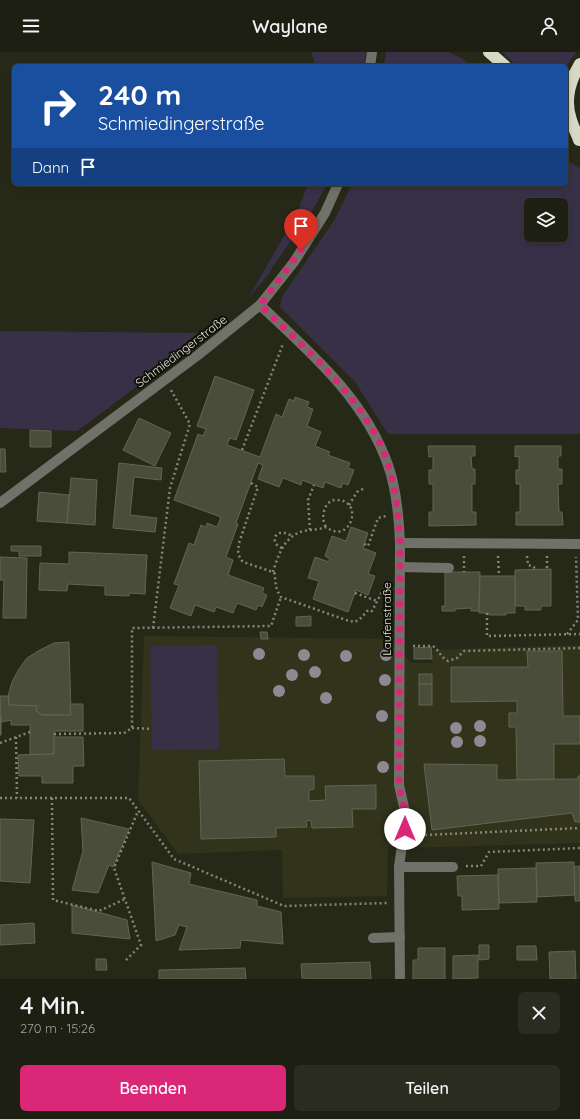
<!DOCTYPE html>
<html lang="de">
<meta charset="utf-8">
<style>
body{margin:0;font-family:Quicksand,sans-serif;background:#2a2c20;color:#f1f3f6;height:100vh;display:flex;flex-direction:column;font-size:15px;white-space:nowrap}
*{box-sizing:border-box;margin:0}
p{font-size:13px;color:#a0a29f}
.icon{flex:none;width:22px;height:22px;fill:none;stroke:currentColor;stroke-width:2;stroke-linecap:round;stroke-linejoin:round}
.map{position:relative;height:927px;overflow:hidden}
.drawer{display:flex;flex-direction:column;background:#1d1f12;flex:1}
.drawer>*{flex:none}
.banner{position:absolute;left:12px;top:12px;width:556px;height:122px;border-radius:6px;box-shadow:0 2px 6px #0003,0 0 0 1px #3b3d32;background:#1a4fa0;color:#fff;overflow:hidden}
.tools{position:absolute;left:524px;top:146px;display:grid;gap:8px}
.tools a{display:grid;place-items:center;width:44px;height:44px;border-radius:6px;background:#1d1f12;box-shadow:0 2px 6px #0003,0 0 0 1px #3b3d32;font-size:20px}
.pin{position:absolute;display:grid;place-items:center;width:34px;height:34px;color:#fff;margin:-41px -17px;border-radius:50% 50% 50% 0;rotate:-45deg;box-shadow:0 0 4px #0007}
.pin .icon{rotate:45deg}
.me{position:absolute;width:44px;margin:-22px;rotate:0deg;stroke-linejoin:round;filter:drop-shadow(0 0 3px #0008)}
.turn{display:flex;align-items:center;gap:14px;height:84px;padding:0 20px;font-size:18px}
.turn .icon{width:52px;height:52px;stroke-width:2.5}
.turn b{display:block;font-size:28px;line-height:34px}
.then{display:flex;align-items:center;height:38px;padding:0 20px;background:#0003;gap:8px;font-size:15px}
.round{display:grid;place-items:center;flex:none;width:42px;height:42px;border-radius:6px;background:#2a2c20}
.headline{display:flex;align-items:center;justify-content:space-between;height:68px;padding:0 20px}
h1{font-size:24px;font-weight:600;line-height:30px}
.primary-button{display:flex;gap:8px;margin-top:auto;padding:8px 20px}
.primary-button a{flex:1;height:46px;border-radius:6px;background:#db2777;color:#fff;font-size:16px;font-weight:600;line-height:46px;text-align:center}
.primary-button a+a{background:#2a2c20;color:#f1f3f6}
header{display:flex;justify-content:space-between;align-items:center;height:52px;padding:0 20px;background:#1d1f12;font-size:18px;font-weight:600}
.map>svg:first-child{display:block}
</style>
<header><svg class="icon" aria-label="menu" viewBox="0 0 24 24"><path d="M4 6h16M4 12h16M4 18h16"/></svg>Waylane<svg class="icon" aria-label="person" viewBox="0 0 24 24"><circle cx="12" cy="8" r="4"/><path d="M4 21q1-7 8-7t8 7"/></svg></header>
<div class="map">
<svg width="580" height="927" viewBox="0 0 580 927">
<rect width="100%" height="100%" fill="#272918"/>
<!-- built -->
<polygon fill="#31331b" points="144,584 390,587 411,611 432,611 432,598 580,593 580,791 409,796 388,795 387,844 283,846 282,798 178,802 138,748"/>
<!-- green -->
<g fill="#383047" fill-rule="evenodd">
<polygon points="311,0 366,0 364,14 316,14"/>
<polygon points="386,0 448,0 463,7 471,14 384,14"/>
<polygon points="502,0 576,0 566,15 517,14"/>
<path d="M 566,108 L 580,116 L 580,382 L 388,382 L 355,330 L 280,255 L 282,245 L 335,167 L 352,132 L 566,132 ZM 531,153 L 561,153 L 561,183 L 531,183 Z"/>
<polygon points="308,132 327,132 304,174 297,180 272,216 269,222 249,245 296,163"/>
<polygon points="0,279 198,281 186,290 190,295 77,379 0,376"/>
<polygon points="217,593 219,697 152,698 150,594"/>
</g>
<!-- building -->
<g fill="#4b4d3b" stroke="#636552">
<polygon points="199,284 201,287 193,294 190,291"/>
<polygon points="215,324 254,338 236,388 230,386 227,393 260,405 276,362 282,365 289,347 294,349 295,345 309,350 307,355 313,357 307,374 321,380 315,394 330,400 328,403 350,411 348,416 354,418 348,433 343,431 341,436 325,430 323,436 302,428 301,433 283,426 279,435 258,427 263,413 258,411 236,471 238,472 226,505 233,508 228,523 264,536 262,541 267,543 262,555 258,553 256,558 237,551 233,561 216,555 214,560 195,553 191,564 170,556 179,533 174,532 189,491 194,493 201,473 206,475 207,471 217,475 221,465 174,448 198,382 203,384 206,377 197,374"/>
<polygon points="139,366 171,381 155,414 123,398"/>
<polygon points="30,378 51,379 51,395 30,395"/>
<polygon points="428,394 475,394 475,404 471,404 472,417 475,417 475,432 472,432 472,460 476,460 476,473 429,474 429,460 433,460 433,432 429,432 429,418 433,418 433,404 429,405"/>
<polygon points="515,394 561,394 561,404 558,404 558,417 562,417 562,432 558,432 559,460 562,460 563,473 516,473 516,460 520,460 520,432 516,432 516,418 519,418 519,404 515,405"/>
<polygon points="0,397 5,397 6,420 0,420"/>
<polygon points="119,411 162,416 161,428 134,425 130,463 157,466 155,480 113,476"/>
<polygon points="71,426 97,428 95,473 67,471"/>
<polygon points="39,440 69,443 67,471 37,469"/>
<polygon points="351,475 368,481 363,496 376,501 368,522 375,524 368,543 356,538 348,560 313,547 319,529 308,526 315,505 329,510 330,507 325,504 332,484 346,489"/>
<polygon points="11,494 41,494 41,504 19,504 19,499 11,499"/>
<polygon points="69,500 147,503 145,542 129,541 129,544 105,543 105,534 68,532 67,539 39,538 40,511 69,512"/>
<polygon points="0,505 27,506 26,566 3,566 4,528 0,528"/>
<polygon points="551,517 551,554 541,554 541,558 525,558 525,554 515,554 515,518"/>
<polygon points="445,520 480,520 479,559 471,559 471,556 455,557 455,559 442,559 442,554 445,554"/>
<polygon points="480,524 515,524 515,561 506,561 506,563 489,563 489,561 479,561"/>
<polygon points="311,564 311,574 296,574 296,565"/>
<polygon points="260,580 267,580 268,587 261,587"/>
<polygon points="69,590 71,663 42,663 36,659 37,654 9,653 8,644 12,630 19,617 27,606 40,598 54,591"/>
<polygon points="431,595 432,607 414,607 414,596"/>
<polygon points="527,599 562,599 563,664 580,664 580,692 554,692 554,727 517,728 516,675 509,675 509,661 517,661 517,649 451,650 451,615 528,615"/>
<rect x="419" y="622" width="13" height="10"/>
<rect x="419" y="632" width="13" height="21"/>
<polygon points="0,644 8,644 9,653 37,654 36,659 42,663 71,663 70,652 83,652 83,679 54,679 54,702 30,703 30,673 11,673 11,668 1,670"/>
<rect x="0" y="664" width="1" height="19"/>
<polygon points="54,685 83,685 84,714 73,714 73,731 42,731 42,724 19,724 18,703 54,702"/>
<polygon points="284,707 285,724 314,724 314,737 309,738 309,749 326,748 325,734 376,733 376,757 352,757 353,775 312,776 311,768 306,769 307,775 276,776 276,785 201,787 199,709"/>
<polygon points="424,712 497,713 497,728 578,727 578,724 580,724 580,770 575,770 572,761 432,778"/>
<polygon points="81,766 129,777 113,815 109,813 98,841 72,838 83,799"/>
<polygon points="0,767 34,768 30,831 0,829"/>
<polygon points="152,810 191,821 189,832 257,848 257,854 281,860 283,892 241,888 240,896 179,898 187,875 179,873 175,883 156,889"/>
<polygon points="574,810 575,843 537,845 536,811"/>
<polygon points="580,814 580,849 575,849 574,815"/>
<polygon points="536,816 537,850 499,851 498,817"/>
<polygon points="498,823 499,857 462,858 462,844 458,844 457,824"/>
<polygon points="72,853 127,868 130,887 72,881"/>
<polygon points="34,871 35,891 0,893 0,873"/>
<polygon points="479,893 489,893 489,907 479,908"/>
<polygon points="517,894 536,894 537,908 517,908"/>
<polygon points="418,896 445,896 445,927 413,927 413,908 418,908"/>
<polygon points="575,899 576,927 550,927 549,900"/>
<polygon points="478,903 478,926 453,927 453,904"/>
<polygon points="96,907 106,907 107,918 96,918"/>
<polygon points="370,910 371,927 306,927 306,926 302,926 301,912"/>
<polygon points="245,916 246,927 159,927 159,918"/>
</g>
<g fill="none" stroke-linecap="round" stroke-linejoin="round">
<!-- path -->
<g stroke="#848678" stroke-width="2.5" stroke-dasharray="2 3" stroke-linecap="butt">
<polyline points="242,398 283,292"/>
<path d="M 251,431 L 258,435 L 239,491 C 238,499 237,503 243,510 L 273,520 L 275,522 C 275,531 276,538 281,545 L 349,569 L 355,570 L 361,566 L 368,558 L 372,559 L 383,538 L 387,537"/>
<polyline points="349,453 357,440 365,436"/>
<polyline points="310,478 308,448 314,433"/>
<polyline points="364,492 368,494 378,466 386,464"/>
<path d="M 282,496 C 276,494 272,488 277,482 C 282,479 289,481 292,485"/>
<polyline points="464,504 464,520"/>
<polyline points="498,504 499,524"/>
<polyline points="527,504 528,513 534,515 534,518"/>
<polyline points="547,504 547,517"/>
<path d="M 273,520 C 278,503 285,483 304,479 C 312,477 319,478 326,475 C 351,494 365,447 336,448 C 324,448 320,466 326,475"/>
<polyline points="355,541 377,549"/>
<polyline points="487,561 487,584 580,582"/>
<polyline points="153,576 170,436 190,372 171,338"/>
<polyline points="567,582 578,568 576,505"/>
<path d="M 413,594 L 433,594 C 439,598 440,605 448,609 L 457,606 L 464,599 L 580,596"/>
<polyline points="132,676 152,677"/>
<polyline points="54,682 124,681 132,676 132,576 271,574 281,545"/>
<polyline points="16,685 17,746"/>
<polyline points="0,691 30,680"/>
<polyline points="0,746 129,746 174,807 284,854 387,851"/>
<polyline points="52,746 53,848 99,859 125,847"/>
<polyline points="418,776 425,783 580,776"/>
<polyline points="466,814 481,814 489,800 580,796"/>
<polyline points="126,908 141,893 114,816 138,759"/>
</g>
<!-- minor -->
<g stroke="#707168" stroke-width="10">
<polyline points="370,14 372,0"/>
<path d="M 260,253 C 310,300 365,347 388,413 C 397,438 399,466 400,491 L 399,733 L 406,764 L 399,815 L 400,927"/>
<polyline points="0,451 198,303 260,253 294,210 325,161 338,132"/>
<polyline points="400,491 580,492"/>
<polyline points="400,515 449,516"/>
<polyline points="399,815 453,815"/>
<polyline points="373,886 400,885"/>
</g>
<!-- highway -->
<g stroke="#d6d9c3" stroke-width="12">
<polyline points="489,0 505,14"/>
<path d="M 579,88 C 577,82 573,75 571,68 C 564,48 569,30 580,12"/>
</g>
</g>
<!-- trees -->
<g fill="#8e8995">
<circle cx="259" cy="602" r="6"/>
<circle cx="304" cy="603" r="6"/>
<circle cx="386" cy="603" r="6"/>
<circle cx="346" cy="604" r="6"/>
<circle cx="315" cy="620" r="6"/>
<circle cx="292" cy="623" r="6"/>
<circle cx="385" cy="628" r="6"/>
<circle cx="279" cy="639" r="6"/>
<circle cx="326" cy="646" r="6"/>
<circle cx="382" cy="664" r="6"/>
<circle cx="480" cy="674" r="6"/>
<circle cx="456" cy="676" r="6"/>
<circle cx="480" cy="689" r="6"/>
<circle cx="457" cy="690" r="6"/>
<circle cx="383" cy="715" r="6"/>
</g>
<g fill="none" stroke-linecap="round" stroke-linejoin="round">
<!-- route -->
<path stroke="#db2777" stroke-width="7" stroke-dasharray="0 12.6" d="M 301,198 L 260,253 C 307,298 372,353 389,416 C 396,441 399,466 400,491 L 399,725 L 399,733 L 406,764 L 405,777"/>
</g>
<g text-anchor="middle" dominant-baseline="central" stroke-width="4" stroke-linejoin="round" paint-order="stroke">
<!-- street labels -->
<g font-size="12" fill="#e2e4d9" stroke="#101109">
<text transform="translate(181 299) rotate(-37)">Schmiedingerstraße</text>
<text transform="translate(386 567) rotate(-90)">Laufenstraße</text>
</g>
</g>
</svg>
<div class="tools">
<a><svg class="icon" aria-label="layers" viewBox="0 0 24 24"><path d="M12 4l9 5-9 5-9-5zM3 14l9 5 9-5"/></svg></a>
</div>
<div class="pin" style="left:301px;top:198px;background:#d93025"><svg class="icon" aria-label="arrive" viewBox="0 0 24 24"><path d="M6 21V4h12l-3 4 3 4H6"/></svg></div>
<svg class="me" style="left:405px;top:777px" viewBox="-20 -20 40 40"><circle r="19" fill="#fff"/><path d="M0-13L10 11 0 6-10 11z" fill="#db2777"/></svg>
<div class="banner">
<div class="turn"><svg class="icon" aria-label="right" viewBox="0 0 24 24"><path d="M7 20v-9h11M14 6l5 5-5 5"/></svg><div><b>240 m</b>Schmiedingerstraße</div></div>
<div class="then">Dann<svg class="icon" aria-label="arrive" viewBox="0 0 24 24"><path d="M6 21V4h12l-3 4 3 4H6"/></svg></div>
</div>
</div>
<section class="drawer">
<div class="headline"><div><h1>4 Min.</h1><p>270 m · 15:26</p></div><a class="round"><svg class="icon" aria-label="close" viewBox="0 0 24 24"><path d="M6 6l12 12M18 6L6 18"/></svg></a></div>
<div class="primary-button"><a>Beenden</a><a>Teilen</a></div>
</section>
